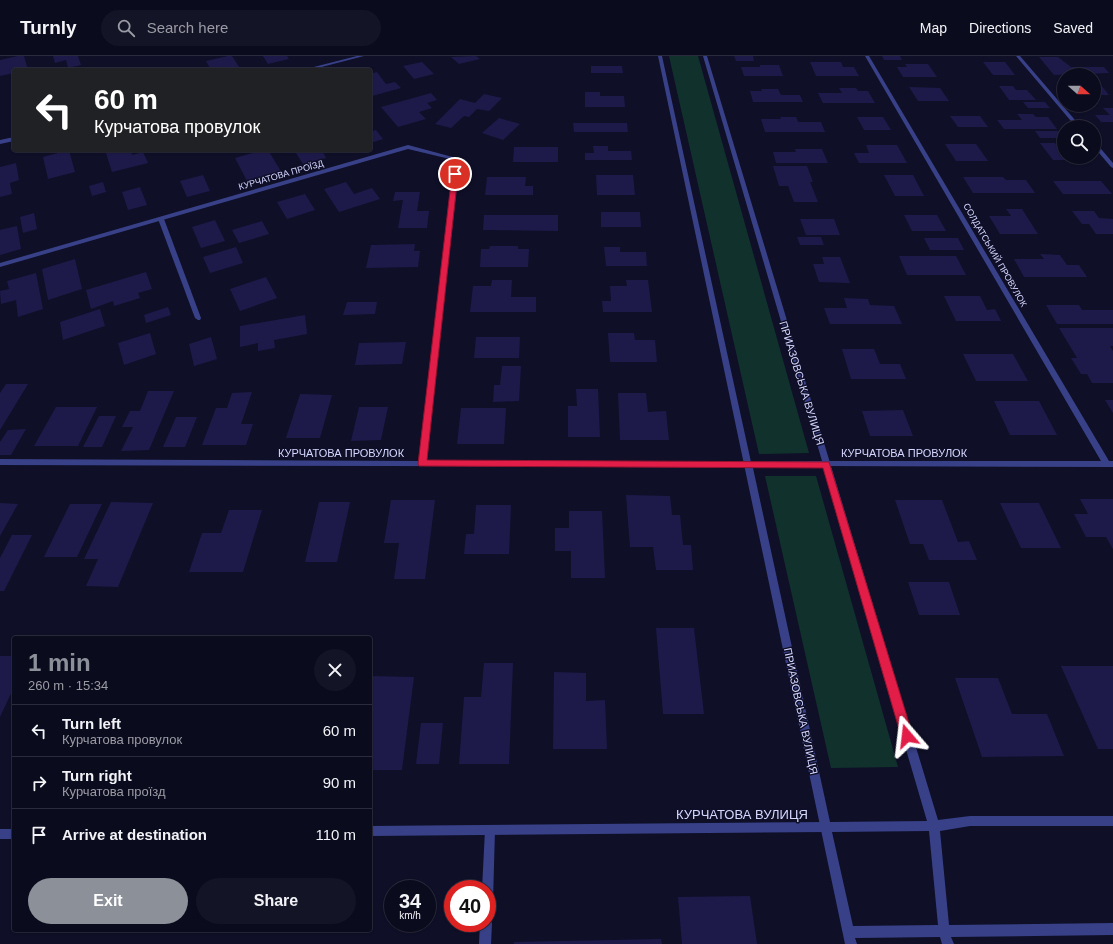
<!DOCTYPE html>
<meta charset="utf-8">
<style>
body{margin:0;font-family:Arial,sans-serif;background:#141427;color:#f1f3f6;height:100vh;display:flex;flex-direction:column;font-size:15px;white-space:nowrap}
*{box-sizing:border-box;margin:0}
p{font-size:13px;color:#9a9ba4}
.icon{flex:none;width:22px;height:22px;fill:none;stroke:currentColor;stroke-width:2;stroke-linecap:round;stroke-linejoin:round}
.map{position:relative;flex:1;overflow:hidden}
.drawer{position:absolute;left:12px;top:580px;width:360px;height:296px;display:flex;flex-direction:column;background:#0b0b1e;border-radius:4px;box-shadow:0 1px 3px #0004,0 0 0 1px #2b2b3c}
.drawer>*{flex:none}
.top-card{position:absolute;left:12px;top:12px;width:360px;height:84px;border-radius:4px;box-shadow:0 1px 3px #0004,0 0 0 1px #2b2b3c;background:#202124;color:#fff;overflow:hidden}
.needle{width:26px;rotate:111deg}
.controls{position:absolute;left:1057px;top:12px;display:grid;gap:8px}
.controls a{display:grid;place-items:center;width:44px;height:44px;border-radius:50%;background:#0b0b1e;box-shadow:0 1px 3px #0004,0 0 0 1px #2b2b3c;font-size:20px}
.speed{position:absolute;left:384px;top:824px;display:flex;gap:8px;font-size:20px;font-weight:700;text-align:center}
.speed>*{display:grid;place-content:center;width:52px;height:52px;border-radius:50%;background:#0b0b1e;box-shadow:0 1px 3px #0004,0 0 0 1px #2b2b3c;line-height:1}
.speed small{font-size:10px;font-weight:400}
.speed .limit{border:6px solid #d22;background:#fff;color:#111}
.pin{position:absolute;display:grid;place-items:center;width:34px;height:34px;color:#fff;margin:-17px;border:2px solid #fff;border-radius:50%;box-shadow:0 1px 4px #0007}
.me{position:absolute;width:44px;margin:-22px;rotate:343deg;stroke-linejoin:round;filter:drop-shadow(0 0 3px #0008)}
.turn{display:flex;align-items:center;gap:14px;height:84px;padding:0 16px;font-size:18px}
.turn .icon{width:52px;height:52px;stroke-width:2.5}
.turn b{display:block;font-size:28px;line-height:34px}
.round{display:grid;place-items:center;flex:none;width:42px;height:42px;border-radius:21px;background:#141427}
.head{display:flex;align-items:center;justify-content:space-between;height:68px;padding:0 16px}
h1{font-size:24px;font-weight:700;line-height:30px;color:#8c9099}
.action{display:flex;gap:8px;margin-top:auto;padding:8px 16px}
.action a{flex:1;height:46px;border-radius:24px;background:#8c9099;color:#fff;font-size:16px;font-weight:700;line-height:46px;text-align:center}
.action a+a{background:#141427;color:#f1f3f6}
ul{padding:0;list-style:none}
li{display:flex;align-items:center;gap:12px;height:52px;padding:0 16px;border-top:1px solid #2b2b3c}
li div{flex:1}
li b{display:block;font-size:15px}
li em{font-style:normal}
header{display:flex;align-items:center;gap:24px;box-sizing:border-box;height:56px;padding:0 20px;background:#0b0b1e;border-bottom:1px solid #2b2b3c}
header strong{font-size:19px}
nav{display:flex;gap:22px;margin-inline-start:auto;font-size:14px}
.search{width:280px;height:36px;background:#141427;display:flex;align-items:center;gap:10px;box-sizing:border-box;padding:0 14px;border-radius:22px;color:#9a9ba4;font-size:15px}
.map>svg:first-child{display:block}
</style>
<header>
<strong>Turnly</strong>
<div class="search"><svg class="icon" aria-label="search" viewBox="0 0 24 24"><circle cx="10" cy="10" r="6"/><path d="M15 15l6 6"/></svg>Search here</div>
<nav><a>Map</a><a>Directions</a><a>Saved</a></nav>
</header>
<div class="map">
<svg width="1113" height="888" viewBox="0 0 1113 888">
<rect width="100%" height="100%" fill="#0f0f28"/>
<!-- green -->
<g fill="#11322c">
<polygon points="669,0 698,0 809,397 759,398"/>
<polygon points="765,420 816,420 898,711 831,712"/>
</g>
<!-- building -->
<g fill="#1d1a49">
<polygon points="18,0 24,0 28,14 14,14 14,17 0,20 0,4"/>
<polygon points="53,0 78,0 81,9 68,12 66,4 55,7"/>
<polygon points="228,0 232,0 241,14 211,14 206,5"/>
<polygon points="263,0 287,0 289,3 268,8"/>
<polygon points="476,0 480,3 459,8 451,1"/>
<polygon points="734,0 753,0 754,5 736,5"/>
<polygon points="882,0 900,0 902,4 884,4"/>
<polygon points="1039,1 1058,1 1071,11 1104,11 1109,17 1054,19"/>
<polygon points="422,6 434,18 414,23 403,10"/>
<polygon points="810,6 841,6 843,11 854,11 859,20 816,20"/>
<polygon points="983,6 1005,6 1015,19 993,19"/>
<polygon points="905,8 928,8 937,21 903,21 897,11 907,11"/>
<polygon points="760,9 779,9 783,20 744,20 741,11 760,11"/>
<polygon points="591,10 622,10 623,17 591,17"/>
<polygon points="377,16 386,28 395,26 401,32 372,40 370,37 370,18"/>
<polygon points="1094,28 1100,28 1109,39 1099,39 1101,41 1094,41"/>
<polygon points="999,30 1013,30 1016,34 1027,34 1036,44 1009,44"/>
<polygon points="909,31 940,32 949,45 918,45"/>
<polygon points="839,32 856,32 858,35 868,35 875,47 823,47 818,37 842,37"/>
<polygon points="761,33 778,33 781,39 800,39 803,46 753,46 750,35 762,35"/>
<polygon points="585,36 600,36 600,40 624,40 625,51 585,51"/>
<polygon points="431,37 437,44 427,47 432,52 419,56 426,63 398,71 381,51"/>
<polygon points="484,38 502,42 489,55 477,53 469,61 464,60 451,72 435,68 460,43 475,47"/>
<polygon points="1023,46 1045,46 1050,52 1028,52"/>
<polygon points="1103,52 1113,52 1113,66 1101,66 1095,59 1110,59"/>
<polygon points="1017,58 1033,58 1036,61 1048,61 1057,73 1004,73 997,64 1022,64"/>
<polygon points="950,60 980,60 988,71 958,71"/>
<polygon points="780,61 796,61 798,66 821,66 825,76 765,76 761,63 781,63"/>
<polygon points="857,61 883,61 891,74 864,74"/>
<polygon points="499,62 520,68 503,84 482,77"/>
<polygon points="573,67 627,67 628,76 574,76"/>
<polygon points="376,74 383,83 370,87 370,76"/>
<polygon points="1035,75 1061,75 1064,82 1040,82"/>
<polygon points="1040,87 1055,87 1058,91 1064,91 1064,101 1081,101 1083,104 1053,104"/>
<polygon points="945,88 976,88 988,105 956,105"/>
<polygon points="866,89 897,89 907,107 859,107 854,97 869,97"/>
<polygon points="593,90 608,90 608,95 631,95 632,104 585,104 585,97 594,97"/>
<polygon points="514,91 558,91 558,106 513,106"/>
<polygon points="795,93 822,93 828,107 776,107 773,96 796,96"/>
<polygon points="69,94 75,116 48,123 43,101"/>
<polygon points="105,94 131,94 132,99 143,96 148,107 112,116"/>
<polygon points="263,94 268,94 282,117 248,127 235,102"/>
<polygon points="294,94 330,94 330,95 323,96 326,102 303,108"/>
<polygon points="16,107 19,124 10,127 12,138 0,141 0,111"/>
<polygon points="773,110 807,110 813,126 810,126 818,146 794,146 788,130 779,130"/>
<polygon points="203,119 210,135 187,141 180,125"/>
<polygon points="596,119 633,119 635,139 597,139"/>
<polygon points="884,119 913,119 924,140 895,140"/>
<polygon points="487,121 526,121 525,130 533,130 533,139 485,139"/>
<polygon points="963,121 1003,121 1006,124 1026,124 1035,137 973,137"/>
<polygon points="1053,125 1101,125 1112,138 1063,138"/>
<polygon points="103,126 106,136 92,140 89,130"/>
<polygon points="346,126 354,138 372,132 380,143 339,156 324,133"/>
<polygon points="140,131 147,149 128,154 122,136"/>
<polygon points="395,136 420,136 417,155 429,155 427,172 398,172 403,144 393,145"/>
<polygon points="305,138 315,154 287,163 277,146"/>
<polygon points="1006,153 1022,153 1038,178 1000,178 989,160 1011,160"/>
<polygon points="1072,155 1094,155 1099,162 1113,163 1113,178 1096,178 1089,168 1082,168"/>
<polygon points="601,156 640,156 641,171 601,171"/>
<polygon points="34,157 37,173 23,177 20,161"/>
<polygon points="484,159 558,159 558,175 483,174"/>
<polygon points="904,159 937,159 946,175 912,175"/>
<polygon points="800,163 834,163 840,179 806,179"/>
<polygon points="215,164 225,185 201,192 192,171"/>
<polygon points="262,165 269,178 239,187 232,174"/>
<polygon points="17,170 21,193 0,199 0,174"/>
<polygon points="797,181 821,181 824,189 800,189"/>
<polygon points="924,182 958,182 964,194 930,194"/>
<polygon points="415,188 414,195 420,195 418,211 366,212 371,189"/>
<polygon points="490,190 518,190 518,193 529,193 528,211 480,211 481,193 489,193"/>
<polygon points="236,191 243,207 210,217 203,201"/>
<polygon points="604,191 620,191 620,196 646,196 647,210 606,210"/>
<polygon points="1040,198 1060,199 1067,209 1079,209 1087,221 1024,221 1014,203 1044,203"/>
<polygon points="899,200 956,200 966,219 907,219"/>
<polygon points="822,201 840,201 850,227 819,226 813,208 824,208"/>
<polygon points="75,203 82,233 48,244 42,213"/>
<polygon points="146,216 152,233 138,237 140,242 114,250 113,245 91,253 86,234"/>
<polygon points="36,217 43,253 18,261 16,244 1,248 0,235 9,233 7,225"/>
<polygon points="266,221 277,242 240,255 230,233"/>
<polygon points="492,224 512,224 511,241 536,241 536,256 470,256 473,230 491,230"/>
<polygon points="626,224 648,224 652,256 603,256 602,245 611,245 610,230 627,230"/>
<polygon points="944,240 980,240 987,254 995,253 1001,265 956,265"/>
<polygon points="844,242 868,243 870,249 894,250 902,268 830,268 824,252 847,252"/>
<polygon points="347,246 377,246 375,258 343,259"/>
<polygon points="1046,249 1079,249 1082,254 1113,254 1113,268 1057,268"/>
<polygon points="168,251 171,259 146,267 144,259"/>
<polygon points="100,253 105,270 63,284 60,266"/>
<polygon points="305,259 307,278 274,284 275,292 258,295 258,287 240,291 240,270"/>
<polygon points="1059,272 1113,272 1113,290 1110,290 1113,295 1113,327 1092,327 1087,318 1081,318 1071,302 1077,302"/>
<polygon points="150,277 156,298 124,309 118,287"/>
<polygon points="608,277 634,277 635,284 655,284 657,306 610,306"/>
<polygon points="211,281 217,303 194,310 189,288"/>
<polygon points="476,281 520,281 519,302 474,302"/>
<polygon points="406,286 402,308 355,309 359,287"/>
<polygon points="842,293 874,293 880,308 900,308 906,323 851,323"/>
<polygon points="963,298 1013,298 1028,325 976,325"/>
<polygon points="502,310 521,310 519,345 493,346 494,329 500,329"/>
<polygon points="6,328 28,328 0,374 0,337"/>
<polygon points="576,333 598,333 600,381 568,381 568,350 577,350"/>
<polygon points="148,335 174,335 149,394 121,395 133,371 122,371 130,355 140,355"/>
<polygon points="252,336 241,368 253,368 246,389 202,389 216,352 227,352 232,337"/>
<polygon points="618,337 646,337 648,356 666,355 669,384 620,384"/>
<polygon points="300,338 332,339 320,382 286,382"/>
<polygon points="1105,344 1113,344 1113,357"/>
<polygon points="994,345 1039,345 1057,379 1010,379"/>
<polygon points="56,351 97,351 78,390 34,390"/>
<polygon points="359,351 388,351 381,384 351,385"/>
<polygon points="461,352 506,352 504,388 457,388"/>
<polygon points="903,354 913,380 870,380 862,355"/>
<polygon points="99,360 116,360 102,391 83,391"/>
<polygon points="176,361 197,361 185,391 163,391"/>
<polygon points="26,373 11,399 0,399 0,386 8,374"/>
<polygon points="626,439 670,440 672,459 680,459 683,489 691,489 693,514 656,514 653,491 630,491"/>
<polygon points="1080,443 1113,443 1113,493 1106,481 1086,481 1074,458 1088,458"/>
<polygon points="391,444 435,444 425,523 394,523 399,487 384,487"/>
<polygon points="895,444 942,444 958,486 969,485 977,504 929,504 923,488 910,488"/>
<polygon points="111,446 153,447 118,531 86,530 98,503 84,503"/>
<polygon points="319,446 350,446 337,506 305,506"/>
<polygon points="0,447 18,448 0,480"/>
<polygon points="1000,447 1039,447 1061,492 1021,492"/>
<polygon points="70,448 102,448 77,501 44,501"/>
<polygon points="476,449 511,449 509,498 464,498 466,478 474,478"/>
<polygon points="229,454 262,454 243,516 189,516 202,477 221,477"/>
<polygon points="569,455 602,455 605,522 571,522 571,495 555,495 555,472 569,472"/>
<polygon points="12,479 32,479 4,535 0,535 0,502"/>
<polygon points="908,526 949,526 960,559 919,559"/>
<polygon points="656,572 694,572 704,658 663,658"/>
<polygon points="0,600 14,600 14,631 0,661"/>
<polygon points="484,607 513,607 509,708 459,708 464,641 481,641"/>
<polygon points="1061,610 1113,610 1113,693 1098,693"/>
<polygon points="554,616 586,617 586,645 605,644 607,693 553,693"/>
<polygon points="370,620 414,621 402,714 370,714"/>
<polygon points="955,622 998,622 1012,658 1047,658 1064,700 982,701"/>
<polygon points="421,667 443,667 439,708 416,708"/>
<polygon points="750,840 757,888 682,888 678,841"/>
<polygon points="661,883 662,888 514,888 514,886"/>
</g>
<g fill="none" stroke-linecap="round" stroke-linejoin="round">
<!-- service -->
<g fill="#384188" fill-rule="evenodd">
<polygon points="161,161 164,163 201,262 200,264 198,264 195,262 158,163"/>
<polygon points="490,769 494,770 495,774 493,845 491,849 487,851 487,833 482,833 485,774 486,770"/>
<polygon points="487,862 490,863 492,867 491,888 479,888 480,867 487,867"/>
</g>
<!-- minor -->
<g fill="#384188" fill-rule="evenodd">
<polygon points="357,0 364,0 310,14 302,14"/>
<polygon points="865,0 869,0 1109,405 1113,405 1113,411 823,410 822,408 823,406 826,405 1101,405"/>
<polygon points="1016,0 1020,0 1081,71 1076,71"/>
<polygon points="14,81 14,85 0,88 0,84"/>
<polygon points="1094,86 1096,87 1113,107 1113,112 1111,111 1094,91"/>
<polygon points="408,89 460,103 426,405 748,406 751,407 752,409 751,411 0,409 0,403 419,405 454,104 408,93 0,211 0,207"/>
<polygon points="826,766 830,767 831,771 830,775 826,776 370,780 370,770"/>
<rect x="0" y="773" width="14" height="10"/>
</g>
<!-- tertiary -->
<path fill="#384188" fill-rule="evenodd" d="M 658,0 L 662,0 L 751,406 L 822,405 L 703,0 L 707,0 L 938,764 L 970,760 L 1113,760 L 1113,770 L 970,770 L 940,775 L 949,869 L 1113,867 L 1113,879 L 951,881 L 954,888 L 942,888 L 940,881 L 855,882 L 857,888 L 845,888 ZM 823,411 L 927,765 L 830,766 L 753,412 ZM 929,775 L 938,869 L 853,870 L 832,776 Z"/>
</g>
<!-- route -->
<polygon fill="#e11d48" stroke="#92132f" points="455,116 458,118 427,404 829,406 913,680 911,684 907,685 903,684 901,680 823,412 419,410 418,408 452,118"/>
<g text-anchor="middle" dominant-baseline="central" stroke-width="3" stroke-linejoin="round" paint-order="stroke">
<!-- far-street labels -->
<g font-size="9" fill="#d5d7ff" stroke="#0f0f28">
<text transform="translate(281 119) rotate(-16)">КУРЧАТОВА ПРОЇЗД</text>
<text transform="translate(995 199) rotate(60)">СОЛДАТСЬКИЙ ПРОВУЛОК</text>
</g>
<!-- street labels -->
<g font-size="11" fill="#d5d7ff" stroke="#0f0f28">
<text transform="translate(802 327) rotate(73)">ПРИАЗОВСЬКА ВУЛИЦЯ</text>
<text x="341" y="397">КУРЧАТОВА ПРОВУЛОК</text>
<text x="904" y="397">КУРЧАТОВА ПРОВУЛОК</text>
<text transform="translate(801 655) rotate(78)">ПРИАЗОВСЬКА ВУЛИЦЯ</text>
</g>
<!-- near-street labels -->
<g font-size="13" fill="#d5d7ff" stroke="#0f0f28">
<text x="742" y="758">КУРЧАТОВА ВУЛИЦЯ</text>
</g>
</g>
</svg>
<div class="controls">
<a><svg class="needle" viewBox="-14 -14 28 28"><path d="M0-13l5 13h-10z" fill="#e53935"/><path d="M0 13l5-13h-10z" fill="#9a9ba4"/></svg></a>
<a><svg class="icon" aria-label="search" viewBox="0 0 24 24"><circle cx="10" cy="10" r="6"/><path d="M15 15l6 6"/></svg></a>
</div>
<div class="speed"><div>34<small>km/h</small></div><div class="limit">40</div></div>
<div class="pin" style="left:455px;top:118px;background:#d93025"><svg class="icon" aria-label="arrive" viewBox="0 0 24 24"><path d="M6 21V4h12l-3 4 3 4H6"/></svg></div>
<svg class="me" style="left:907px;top:680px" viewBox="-20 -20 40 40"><path d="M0-17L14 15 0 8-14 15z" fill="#e11d48" stroke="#fff" stroke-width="4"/></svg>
<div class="top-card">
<div class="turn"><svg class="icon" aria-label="left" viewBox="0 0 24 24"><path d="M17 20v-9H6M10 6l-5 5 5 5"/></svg><div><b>60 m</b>Курчатова провулок</div></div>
</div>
<section class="drawer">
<div class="head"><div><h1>1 min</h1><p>260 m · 15:34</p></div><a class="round"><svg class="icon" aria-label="close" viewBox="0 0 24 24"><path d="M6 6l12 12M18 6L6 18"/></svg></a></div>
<ul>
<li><svg class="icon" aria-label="left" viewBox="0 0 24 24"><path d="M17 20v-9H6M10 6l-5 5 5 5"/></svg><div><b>Turn left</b><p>Курчатова провулок</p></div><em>60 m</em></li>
<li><svg class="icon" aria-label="right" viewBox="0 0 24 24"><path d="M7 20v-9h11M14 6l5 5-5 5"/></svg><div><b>Turn right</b><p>Курчатова проїзд</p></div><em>90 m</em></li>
<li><svg class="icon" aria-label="arrive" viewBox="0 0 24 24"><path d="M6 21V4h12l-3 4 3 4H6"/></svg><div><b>Arrive at destination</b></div><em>110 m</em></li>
</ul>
<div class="action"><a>Exit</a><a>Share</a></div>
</section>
</div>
